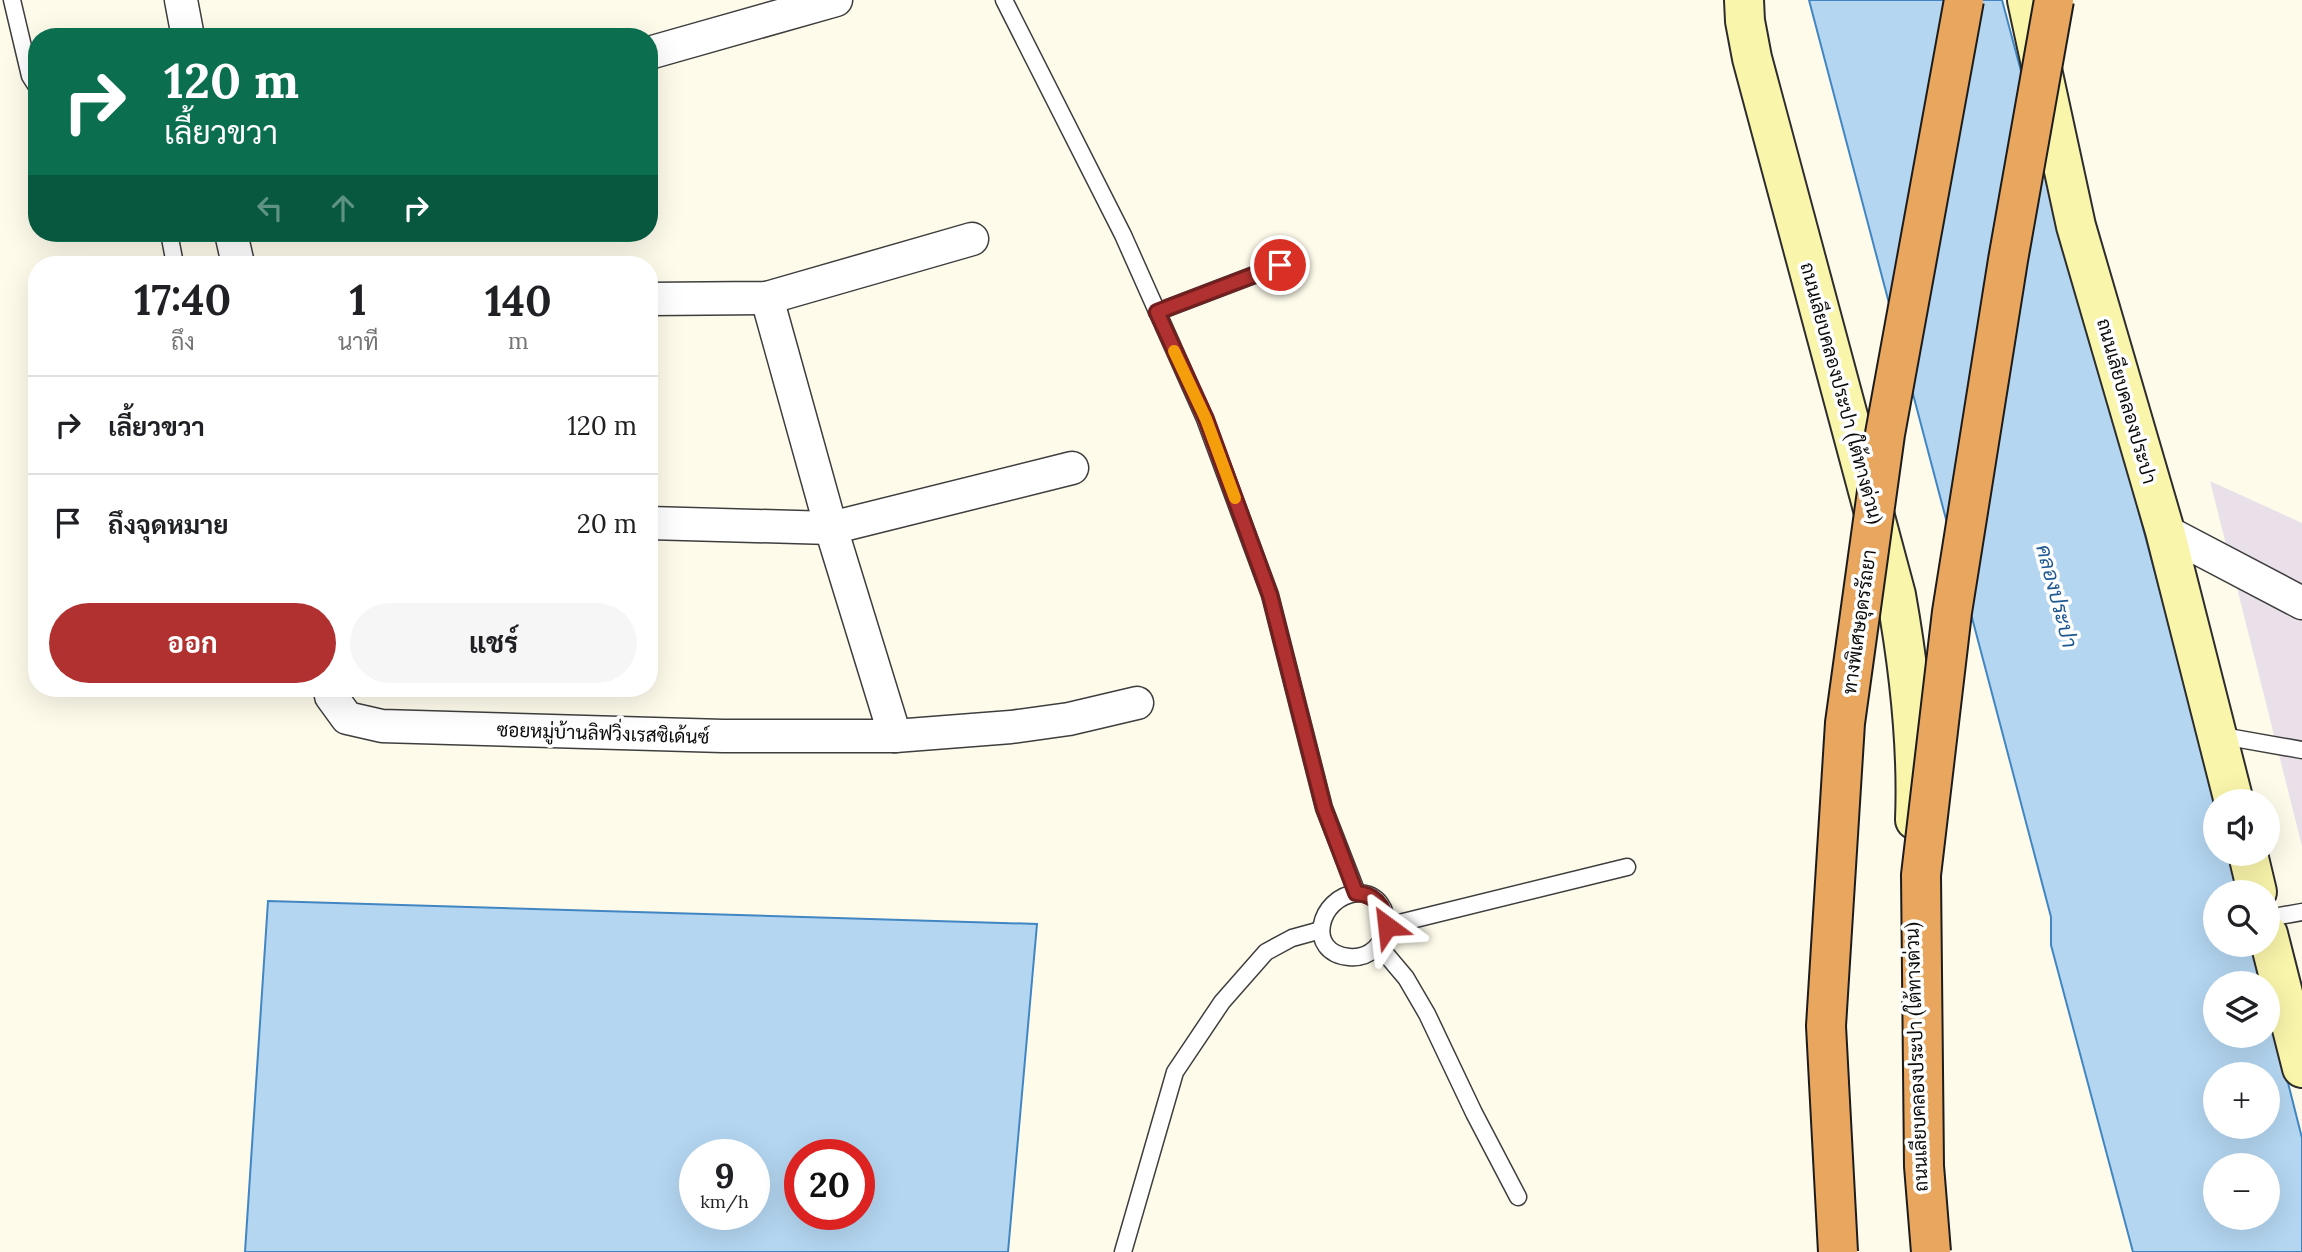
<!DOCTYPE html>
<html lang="th">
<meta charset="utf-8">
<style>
body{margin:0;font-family:Lora,Sarabun,serif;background:#f6f6f6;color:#202124;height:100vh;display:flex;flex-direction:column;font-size:26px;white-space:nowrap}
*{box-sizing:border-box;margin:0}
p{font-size:23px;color:#757577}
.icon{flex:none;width:38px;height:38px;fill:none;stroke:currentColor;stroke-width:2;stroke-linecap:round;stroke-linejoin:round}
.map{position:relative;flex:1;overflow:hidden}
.drawer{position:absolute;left:28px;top:256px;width:630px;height:441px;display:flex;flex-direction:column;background:#fff;border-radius:28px;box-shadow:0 7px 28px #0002}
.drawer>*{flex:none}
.hud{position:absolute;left:28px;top:28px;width:630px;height:214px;border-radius:28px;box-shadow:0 7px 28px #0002;background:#0b6e4f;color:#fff;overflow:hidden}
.fabs{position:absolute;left:2203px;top:789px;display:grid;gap:14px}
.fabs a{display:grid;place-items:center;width:77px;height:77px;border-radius:50%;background:#fff;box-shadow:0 7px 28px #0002;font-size:35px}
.speed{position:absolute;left:679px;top:1139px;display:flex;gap:14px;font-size:35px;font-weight:700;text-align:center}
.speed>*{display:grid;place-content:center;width:91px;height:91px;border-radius:50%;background:#fff;box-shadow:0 7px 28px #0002;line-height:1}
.speed small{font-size:18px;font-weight:400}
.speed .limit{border:10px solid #d22;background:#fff;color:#111}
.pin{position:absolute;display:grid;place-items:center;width:60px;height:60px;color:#fff;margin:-30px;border:4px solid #fff;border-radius:50%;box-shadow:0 2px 7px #0007}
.me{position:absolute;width:77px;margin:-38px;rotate:330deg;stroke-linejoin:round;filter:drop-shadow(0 0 5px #0008)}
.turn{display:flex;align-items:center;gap:24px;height:147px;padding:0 21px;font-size:32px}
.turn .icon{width:91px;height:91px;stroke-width:2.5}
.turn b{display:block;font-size:49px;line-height:60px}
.lanes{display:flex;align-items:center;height:66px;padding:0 21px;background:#0003;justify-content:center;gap:35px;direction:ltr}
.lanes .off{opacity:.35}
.eta{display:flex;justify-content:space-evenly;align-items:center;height:119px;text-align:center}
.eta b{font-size:42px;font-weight:700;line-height:49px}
.action{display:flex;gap:14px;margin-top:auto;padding:14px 21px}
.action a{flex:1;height:80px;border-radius:42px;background:#b0312f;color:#fff;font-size:28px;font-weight:700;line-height:80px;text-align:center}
.action a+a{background:#f6f6f6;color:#202124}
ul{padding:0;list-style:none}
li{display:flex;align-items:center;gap:21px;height:98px;padding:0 21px;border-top:2px solid #e0e0e0}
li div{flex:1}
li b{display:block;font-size:26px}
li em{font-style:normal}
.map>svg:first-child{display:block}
</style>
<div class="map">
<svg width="2302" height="1252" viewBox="0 0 2302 1252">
<rect width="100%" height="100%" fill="#fefbeb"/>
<!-- industrial -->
<polygon fill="#e9e0ea" points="2210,481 2302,523 2302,846"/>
<!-- water -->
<g fill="#b4d6f1" stroke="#4186c2" stroke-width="2" fill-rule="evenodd">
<path d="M 1809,0 L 2002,0 L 2216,801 L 2216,854 L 2230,854 L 2240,892 L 2216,892 L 2216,945 L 2253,945 L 2263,983 L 2216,984 L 2216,1036 L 2268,1036 L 2268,1004 L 2302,1138 L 2302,1252 L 2133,1252 L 2051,945 L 2051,917 ZM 2216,1074 L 2268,1074 L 2268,1127 L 2216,1127 ZM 2216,1166 L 2268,1166 L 2268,1218 L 2216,1218 Z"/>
<path d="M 268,901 L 1037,924 L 1008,1252 L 245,1252 ZM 695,1155 L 754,1155 L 754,1214 L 695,1214 ZM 800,1155 L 859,1155 L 859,1214 L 800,1214 Z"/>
</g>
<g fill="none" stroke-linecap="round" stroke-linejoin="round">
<defs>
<g id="lane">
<polyline points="12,0 30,76 37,87"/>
<polyline points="1004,0 1123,235 1205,419 1270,595 1324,808 1357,893"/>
<polyline points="169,233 175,264"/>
<polyline points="1157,312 1280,265"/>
<polyline points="2217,735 2302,750"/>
<path d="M 1357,893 C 1400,893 1393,961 1349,957 C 1305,953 1318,897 1357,893 Z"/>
<polyline points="2268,918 2302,912"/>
<polyline points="1387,926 1627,867"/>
<polyline points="1379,946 1406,978 1427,1014 1474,1113 1518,1197"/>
<polyline points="1123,1252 1175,1072 1222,1002 1266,952 1292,938 1321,930"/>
</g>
<g id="street">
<polyline points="181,0 188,37"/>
<polyline points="649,53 836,0"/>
<polyline points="231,233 238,264"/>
<polyline points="767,298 831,528 895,736"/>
<polyline points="649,299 767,298 972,239"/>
<polyline points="649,523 831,528 1072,468"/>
<polyline points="2165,531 2302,603"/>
<polyline points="330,688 331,696 347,718 382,726 723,736 895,736 1011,727 1069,719 1137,703"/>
</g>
<g id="secondary">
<path d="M 1744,0 L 1745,21 L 1752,58 L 1896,595 C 1909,668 1918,745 1915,820"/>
<polyline points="2027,0 2076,226 2165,531 2234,802"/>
<polyline points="2248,854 2257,892"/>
<polyline points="2268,934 2302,1068"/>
</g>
</defs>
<!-- lane casing -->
<use href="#lane" stroke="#3e3e3e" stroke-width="19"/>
<!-- street casing -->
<use href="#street" stroke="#3e3e3e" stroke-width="35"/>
<!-- secondary casing -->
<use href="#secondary" stroke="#2d2d2d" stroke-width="42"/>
<!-- lane -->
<use href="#lane" stroke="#fff" stroke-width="16"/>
<!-- street -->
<use href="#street" stroke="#fff" stroke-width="32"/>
<!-- secondary -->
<use href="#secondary" stroke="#f9f5ab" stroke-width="38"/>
<defs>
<g id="highway-bridge">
<polyline points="1838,1252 1826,1026 1845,723 1885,434 1964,0"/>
<polyline points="1931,1252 1924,1166 1921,875 1952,612 2008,260 2054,0"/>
</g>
</defs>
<!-- highway-bridge casing -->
<use href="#highway-bridge" stroke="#1c1c1c" stroke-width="42" stroke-linecap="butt"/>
<!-- highway-bridge -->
<use href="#highway-bridge" stroke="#e9a65e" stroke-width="38"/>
</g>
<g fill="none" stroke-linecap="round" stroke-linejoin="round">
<defs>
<path id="route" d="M 1280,265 L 1157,312 L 1206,419 L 1270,595 L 1324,808 L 1356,893 C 1376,894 1384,908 1387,926"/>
</defs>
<!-- route casing -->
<use href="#route" stroke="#72201f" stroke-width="18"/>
<!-- route -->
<use href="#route" stroke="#b0312f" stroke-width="12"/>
<!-- slow -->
<polyline stroke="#f59e0b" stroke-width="12" points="1174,351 1206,419 1235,498"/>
</g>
<g text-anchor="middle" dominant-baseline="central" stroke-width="7" stroke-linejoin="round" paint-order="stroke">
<!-- street labels -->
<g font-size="19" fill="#0b0b0b" stroke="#fff">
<text transform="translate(1842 393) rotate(75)">ถนนเลียบคลองประปา (ใต้ทางด่วน)</text>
<text transform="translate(2127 401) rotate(74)">ถนนเลียบคลองประปา</text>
<text transform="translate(1859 622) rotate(-82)">ทางพิเศษอุดรรัถยา</text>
<text transform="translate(603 733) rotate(2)">ซอยหมู่บ้านลิฟวิ่งเรสซิเด้นซ์</text>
<text transform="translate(1916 1057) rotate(-92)">ถนนเลียบคลองประปา (ใต้ทางด่วน)</text>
</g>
<!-- water labels -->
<g font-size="21" font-style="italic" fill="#1f5993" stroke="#fff">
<text transform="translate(2057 596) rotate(75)">คลองประปา</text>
</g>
</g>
</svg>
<div class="fabs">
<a><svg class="icon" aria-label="sound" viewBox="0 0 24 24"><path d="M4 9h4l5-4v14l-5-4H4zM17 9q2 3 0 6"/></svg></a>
<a><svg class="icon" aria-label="search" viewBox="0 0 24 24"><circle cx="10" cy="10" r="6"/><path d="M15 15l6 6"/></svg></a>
<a><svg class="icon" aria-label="layers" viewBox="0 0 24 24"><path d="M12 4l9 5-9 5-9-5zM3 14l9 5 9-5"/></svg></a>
<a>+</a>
<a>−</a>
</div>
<div class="speed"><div>9<small>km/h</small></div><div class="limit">20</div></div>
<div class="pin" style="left:1280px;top:265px;background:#d93025"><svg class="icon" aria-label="arrive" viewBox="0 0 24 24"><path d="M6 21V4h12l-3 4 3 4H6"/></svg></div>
<svg class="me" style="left:1387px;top:926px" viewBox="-20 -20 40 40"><path d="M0-17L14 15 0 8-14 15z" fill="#b0312f" stroke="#fff" stroke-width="4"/></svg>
<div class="hud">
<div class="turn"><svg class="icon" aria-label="right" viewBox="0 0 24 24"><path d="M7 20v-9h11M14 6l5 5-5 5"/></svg><div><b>120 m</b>เลี้ยวขวา</div></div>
<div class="lanes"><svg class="icon off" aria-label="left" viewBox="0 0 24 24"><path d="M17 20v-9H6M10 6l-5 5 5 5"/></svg><svg class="icon off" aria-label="ahead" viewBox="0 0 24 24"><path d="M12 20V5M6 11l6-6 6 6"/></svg><svg class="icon" aria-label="right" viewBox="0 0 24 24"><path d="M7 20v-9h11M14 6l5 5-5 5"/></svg></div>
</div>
<section class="drawer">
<div class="eta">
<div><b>17:40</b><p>ถึง</p></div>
<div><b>1</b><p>นาที</p></div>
<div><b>140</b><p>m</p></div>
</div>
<ul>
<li><svg class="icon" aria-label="right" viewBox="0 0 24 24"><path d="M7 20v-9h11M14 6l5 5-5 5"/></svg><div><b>เลี้ยวขวา</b></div><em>120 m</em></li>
<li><svg class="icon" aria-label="arrive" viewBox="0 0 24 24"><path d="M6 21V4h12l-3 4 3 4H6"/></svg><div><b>ถึงจุดหมาย</b></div><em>20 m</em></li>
</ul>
<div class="action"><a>ออก</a><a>แชร์</a></div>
</section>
</div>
